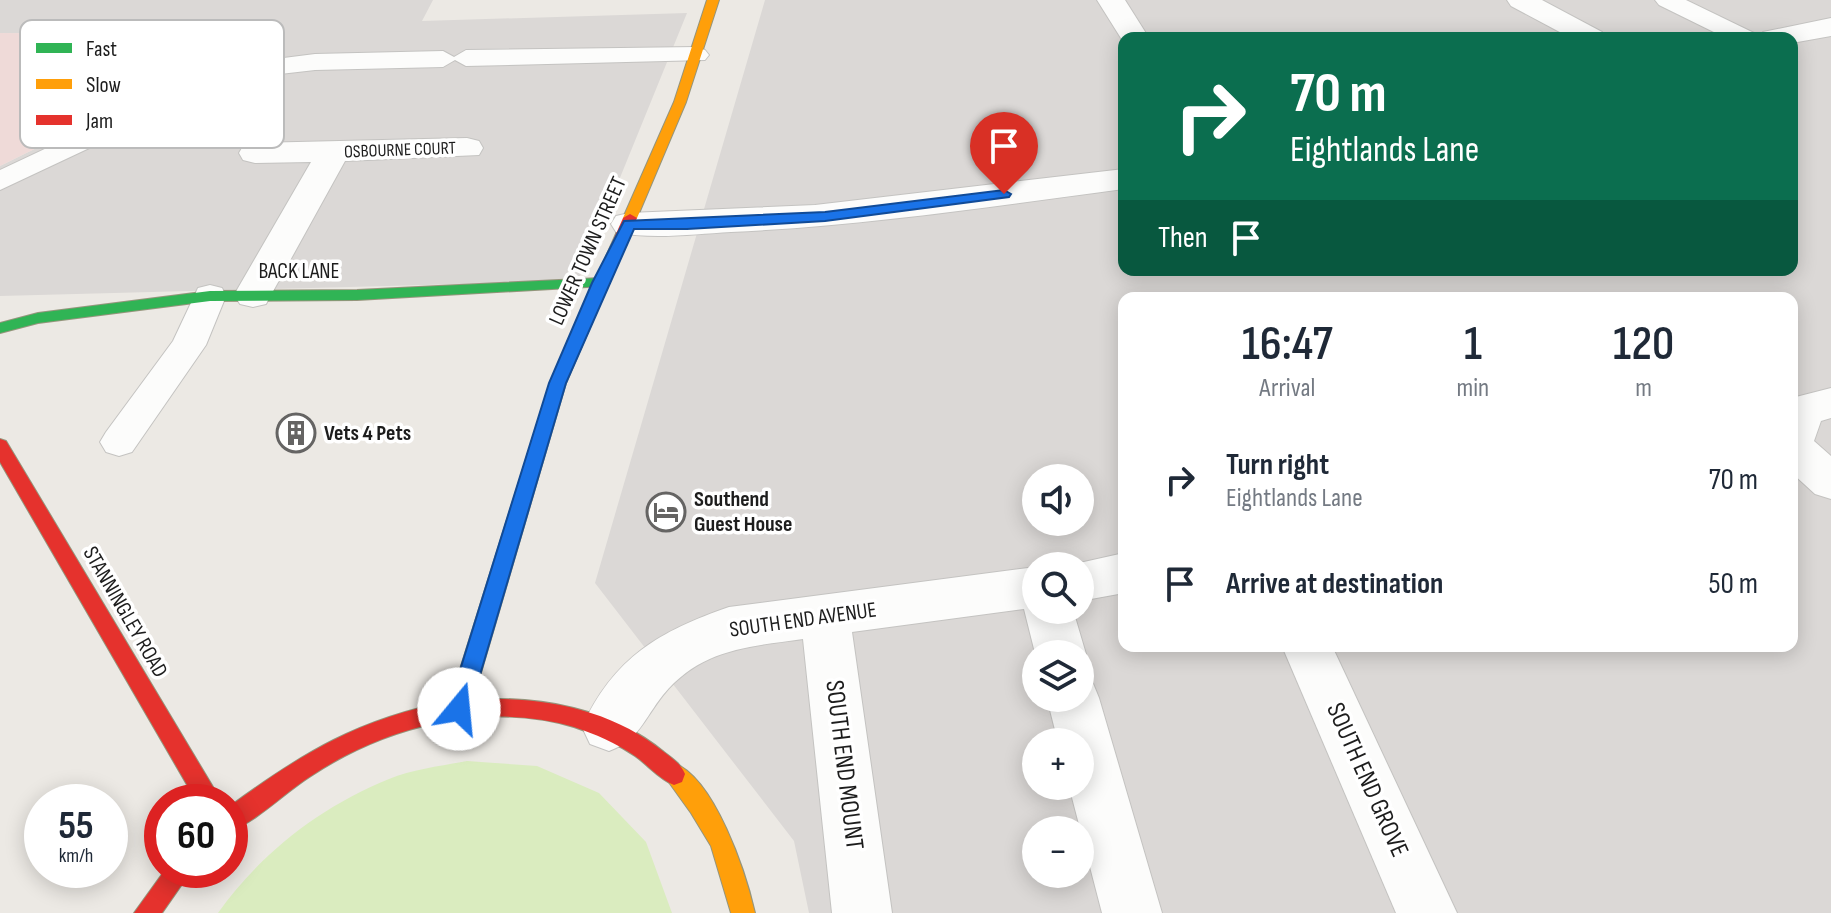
<!DOCTYPE html>
<meta charset="utf-8">
<style>
body{margin:0;font-family:"Sofia Sans Condensed",sans-serif;background:#f6f6f7;color:#1f2937;height:100vh;display:flex;flex-direction:column;font-size:30px;white-space:nowrap}
*{box-sizing:border-box;margin:0}
p{font-size:26px;color:#747a83}
.icon{flex:none;width:44px;height:44px;fill:none;stroke:currentColor;stroke-width:2;stroke-linecap:round;stroke-linejoin:round}
.map{position:relative;flex:1;overflow:hidden}
.side{position:absolute;left:1118px;top:292px;width:680px;height:360px;display:flex;flex-direction:column;background:#fff;border-radius:16px;box-shadow:0 4px 20px #0003}
.side>*{flex:none}
.top-card{position:absolute;left:1118px;top:32px;width:680px;height:244px;border-radius:16px;box-shadow:0 4px 20px #0003;background:#0b6e4f;color:#fff;overflow:hidden}
.tools{position:absolute;left:1022px;top:464px;display:grid;gap:16px}
.tools a{display:grid;place-items:center;width:72px;height:72px;border-radius:50%;background:#fff;box-shadow:0 4px 20px #0003;font-size:40px}
.speed{position:absolute;left:24px;top:784px;display:flex;gap:16px;font-size:40px;font-weight:700;text-align:center}
.speed>*{display:grid;place-content:center;width:104px;height:104px;border-radius:50%;background:#fff;box-shadow:0 4px 20px #0003;line-height:1}
.speed small{font-size:20px;font-weight:400}
.speed .limit{border:12px solid #d22;background:#fff;color:#111}
.pin{position:absolute;display:grid;place-items:center;width:68px;height:68px;color:#fff;margin:-82px -34px;border-radius:50% 50% 50% 0;rotate:-45deg;box-shadow:0 0 8px #0007}
.pin .icon{rotate:45deg}
.me{position:absolute;width:88px;margin:-44px;rotate:17deg;stroke-linejoin:round;filter:drop-shadow(0 0 6px #0008)}
.turn{display:flex;align-items:center;gap:28px;height:168px;padding:0 40px;font-size:36px}
.turn .icon{width:104px;height:104px;stroke-width:2.5}
.turn b{display:block;font-size:56px;line-height:68px}
.then{display:flex;align-items:center;height:76px;padding:0 40px;background:#0003;gap:16px;font-size:30px}
.eta{display:flex;justify-content:space-evenly;align-items:center;height:136px;text-align:center}
.eta b{font-size:48px;font-weight:600;line-height:56px}
ul{padding:0;list-style:none}
li{display:flex;align-items:center;gap:24px;height:104px;padding:0 40px}
li div{flex:1}
li b{display:block;font-size:30px}
li em{font-style:normal}
.map>svg:first-child{display:block}
</style>
<div class="map">
<svg width="1831" height="913" viewBox="0 0 1831 913">
<rect width="100%" height="100%" fill="#ece9e4"/>
<!-- residential -->
<g fill="#dbd8d6" fill-rule="evenodd">
<polygon points="0,0 433,0 422,21 687,13 578,281 0,296 0,166 263,36 0,33"/>
<path d="M 765,0 L 1831,0 L 1831,913 L 809,913 L 794,841 L 595,583 ZM 1124,38 L 1792,38 L 1792,270 L 1124,270 ZM 1124,298 L 1792,298 L 1792,646 L 1124,646 ZM 1036,478 L 1080,478 L 1080,522 L 1036,522 ZM 1036,566 L 1080,566 L 1080,610 L 1036,610 ZM 1036,654 L 1080,654 L 1080,698 L 1036,698 ZM 1036,742 L 1080,742 L 1080,786 L 1036,786 ZM 1036,830 L 1080,830 L 1080,874 L 1036,874 Z"/>
</g>
<!-- commercial -->
<polygon fill="#efdad8" points="0,33 265,35 0,166"/>
<!-- grass -->
<path fill="#daecbf" d="M 467,761 L 537,766 L 599,793 L 646,842 L 672,913 L 218,913 C 261,853 320,807 389,779 C 413,769 442,766 467,761 Z"/>
<g fill="none" stroke-linecap="round" stroke-linejoin="round">
<defs>
<g id="lane">
<polygon points="1655,0 1686,0 1754,33 1757,38 1726,38 1659,5"/>
<polygon points="696,47 705,50 709,55 705,60 466,66 455,60 443,67 315,70 236,79 0,190 0,170 221,66 315,54 443,51 454,57 466,50"/>
<polygon points="210,285 222,288 226,296 206,345 132,452 119,456 106,452 100,442 106,432 173,341 198,288"/>
</g>
<g id="street">
<polygon points="1097,0 1125,0 1149,38 1124,38 1124,43"/>
<polygon points="1507,0 1542,0 1602,32 1606,38 1571,38 1511,6"/>
<polygon points="1831,18 1831,36 1792,43 1792,38 1759,38 1763,32"/>
<polygon points="467,138 479,141 483,148 479,155 345,161 266,304 253,307 240,304 234,295 311,162 255,163 243,160 239,153 243,146 255,143"/>
<path d="M 1124,169 L 1124,189 C 994,206 863,226 731,232 C 695,234 652,240 616,232 L 611,224 L 616,216 L 629,213 L 815,205 Z"/>
<polygon points="1831,388 1831,418 1821,421 1814,441 1831,456 1831,499 1815,494 1792,473 1792,398"/>
<polygon points="1124,553 1124,593 1080,601 1080,566 1066,566"/>
<path d="M 1036,567 L 1036,610 L 1073,610 L 1086,654 L 1080,666 L 1080,654 L 1036,654 L 1036,657 L 1024,609 L 852,632 L 892,913 L 832,913 L 803,639 C 747,647 701,649 663,695 C 644,719 639,740 609,751 L 590,744 L 582,727 C 614,657 660,631 729,607 Z"/>
<polygon points="1282,646 1332,646 1457,913 1396,913"/>
<polygon points="1080,677 1092,681 1099,698 1162,913 1102,913 1069,786 1080,786 1080,742 1058,742 1047,698 1080,698"/>
</g>
<polygon id="fast" points="600,278 605,280 608,283 605,286 357,300 210,301 38,323 0,333 0,323 38,313 210,291 357,290"/>
<g id="slow">
<polygon points="707,0 719,0 686,102 637,218 630,222 625,221 623,218 674,102"/>
<path d="M 674,763 C 715,779 746,873 755,913 L 731,913 L 711,846 L 691,813 L 663,774 L 666,766 Z"/>
</g>
<g id="jam">
<path d="M 630,214 L 637,218 L 566,383 L 473,700 C 539,695 612,709 664,752 C 673,759 681,764 685,774 L 682,782 L 674,785 C 659,779 648,765 635,756 C 616,743 595,734 574,727 C 485,701 386,726 311,776 C 284,793 259,820 230,831 L 230,806 C 304,752 359,719 450,701 L 550,383 L 623,218 Z"/>
<polygon points="0,439 6,441 222,802 197,802 0,462"/>
<polygon points="165,870 192,870 162,913 134,913"/>
</g>
</defs>
<!-- lane casing -->
<use href="#lane" stroke="#c4c3c1" stroke-width="2"/>
<!-- street casing -->
<use href="#street" stroke="#c4c3c1" stroke-width="2"/>
<!-- fast casing -->
<use href="#fast" stroke="#95957c" stroke-width="2"/>
<!-- slow casing -->
<use href="#slow" stroke="#95957c" stroke-width="2"/>
<!-- jam casing -->
<use href="#jam" stroke="#95957c" stroke-width="2"/>
<!-- lane -->
<use href="#lane" fill="#fcfcfb" fill-rule="evenodd"/>
<!-- street -->
<use href="#street" fill="#fcfcfb" fill-rule="evenodd"/>
<!-- fast -->
<use href="#fast" fill="#30b455" fill-rule="evenodd"/>
<!-- slow -->
<use href="#slow" fill="#ff9f0a" fill-rule="evenodd"/>
<!-- jam -->
<use href="#jam" fill="#e5322d" fill-rule="evenodd"/>
</g>
<!-- route -->
<polygon fill="#1a73e8" stroke="#114b97" stroke-width="2" points="1004,190 1011,194 1009,197 825,221 687,229 634,229 566,383 470,709 467,716 459,718 451,716 448,709 549,383 592,283 624,221 825,212"/>
<!-- icons -->
<defs>
<symbol id="building-ring" viewBox="-11 -11 22 22"><circle r="9.5" fill="#fff" stroke="#656463" stroke-width="1.5"/><path d="M-4-6H4V6H1V3H-1V6H-4ZM-2.5-4.3h1.7v1.8h-1.7ZM.8-4.3h1.7v1.8H.8ZM-2.5-1h1.7V.8h-1.7ZM.8-1h1.7V.8H.8Z" fill="#656463"/></symbol>
<symbol id="hotel-ring" viewBox="-11 -11 22 22"><circle r="9.5" fill="#fff" stroke="#656463" stroke-width="1.5"/><path d="M-6-4.5h1.5V1H6V5H4.5V3h-9V5H-6ZM-4 0a1.8 1.8 0 1 1 3.6 0ZM.5 0V-2.5h3Q6-2.5 6 0Z" fill="#656463"/></symbol>
</defs>
<g fill-rule="evenodd">
<use href="#building-ring" x="274" y="411" width="44" height="44"/>
<use href="#hotel-ring" x="644" y="490" width="44" height="44"/>
</g>
<g text-anchor="middle" dominant-baseline="central" stroke-width="7" stroke-linejoin="round" paint-order="stroke">
<!-- far-street labels -->
<g font-size="18" fill="#1d1d1d" stroke="#fff">
<text transform="translate(400 150) rotate(-2)">OSBOURNE COURT</text>
</g>
<!-- street labels -->
<g font-size="22" fill="#1d1d1d" stroke="#fff">
<text transform="translate(588 251) rotate(-66)">LOWER TOWN STREET</text>
<text x="299" y="271">BACK LANE</text>
<text transform="translate(125 612) rotate(60)">STANNINGLEY ROAD</text>
<text transform="translate(803 620) rotate(-8)">SOUTH END AVENUE</text>
</g>
<!-- poi labels -->
<g font-size="22" font-weight="bold" fill="#1d1d1d" stroke="#fff" text-anchor="start">
<text x="324" y="433">Vets 4 Pets</text>
<text x="694" y="499">Southend<tspan x="694" dy="25">Guest House</tspan></text>
</g>
<!-- near-street labels -->
<g font-size="26" fill="#1d1d1d" stroke="#fff">
<text transform="translate(844 765) rotate(83)">SOUTH END MOUNT</text>
<text transform="translate(1367 780) rotate(66)">SOUTH END GROVE</text>
</g>
</g>
<!-- legend -->
<rect x="20" y="20" width="264" height="128" rx="12" fill="#fff" stroke="#bbb" stroke-width="2"/>
<rect x="36" y="43" width="36" height="10" fill="#30b455"/>
<rect x="36" y="79" width="36" height="10" fill="#ff9f0a"/>
<rect x="36" y="115" width="36" height="10" fill="#e5322d"/>
<g font-size="22" fill="#1d1d1d">
<text x="86" y="56">Fast</text>
<text x="86" y="92">Slow</text>
<text x="86" y="128">Jam</text>
</g>
</svg>
<div class="tools">
<a><svg class="icon" aria-label="sound" viewBox="0 0 24 24"><path d="M4 9h4l5-4v14l-5-4H4zM17 9q2 3 0 6"/></svg></a>
<a><svg class="icon" aria-label="search" viewBox="0 0 24 24"><circle cx="10" cy="10" r="6"/><path d="M15 15l6 6"/></svg></a>
<a><svg class="icon" aria-label="layers" viewBox="0 0 24 24"><path d="M12 4l9 5-9 5-9-5zM3 14l9 5 9-5"/></svg></a>
<a>+</a>
<a>−</a>
</div>
<div class="speed"><div>55<small>km/h</small></div><div class="limit">60</div></div>
<div class="pin" style="left:1004px;top:194px;background:#d93025"><svg class="icon" aria-label="arrive" viewBox="0 0 24 24"><path d="M6 21V4h12l-3 4 3 4H6"/></svg></div>
<svg class="me" style="left:459px;top:709px" viewBox="-20 -20 40 40"><circle r="19" fill="#fff"/><path d="M0-13L10 11 0 6-10 11z" fill="#1a73e8"/></svg>
<div class="top-card">
<div class="turn"><svg class="icon" aria-label="right" viewBox="0 0 24 24"><path d="M7 20v-9h11M14 6l5 5-5 5"/></svg><div><b>70 m</b>Eightlands Lane</div></div>
<div class="then">Then<svg class="icon" aria-label="arrive" viewBox="0 0 24 24"><path d="M6 21V4h12l-3 4 3 4H6"/></svg></div>
</div>
<section class="side">
<div class="eta">
<div><b>16:47</b><p>Arrival</p></div>
<div><b>1</b><p>min</p></div>
<div><b>120</b><p>m</p></div>
</div>
<ul>
<li><svg class="icon" aria-label="right" viewBox="0 0 24 24"><path d="M7 20v-9h11M14 6l5 5-5 5"/></svg><div><b>Turn right</b><p>Eightlands Lane</p></div><em>70 m</em></li>
<li><svg class="icon" aria-label="arrive" viewBox="0 0 24 24"><path d="M6 21V4h12l-3 4 3 4H6"/></svg><div><b>Arrive at destination</b></div><em>50 m</em></li>
</ul>
</section>
</div>
